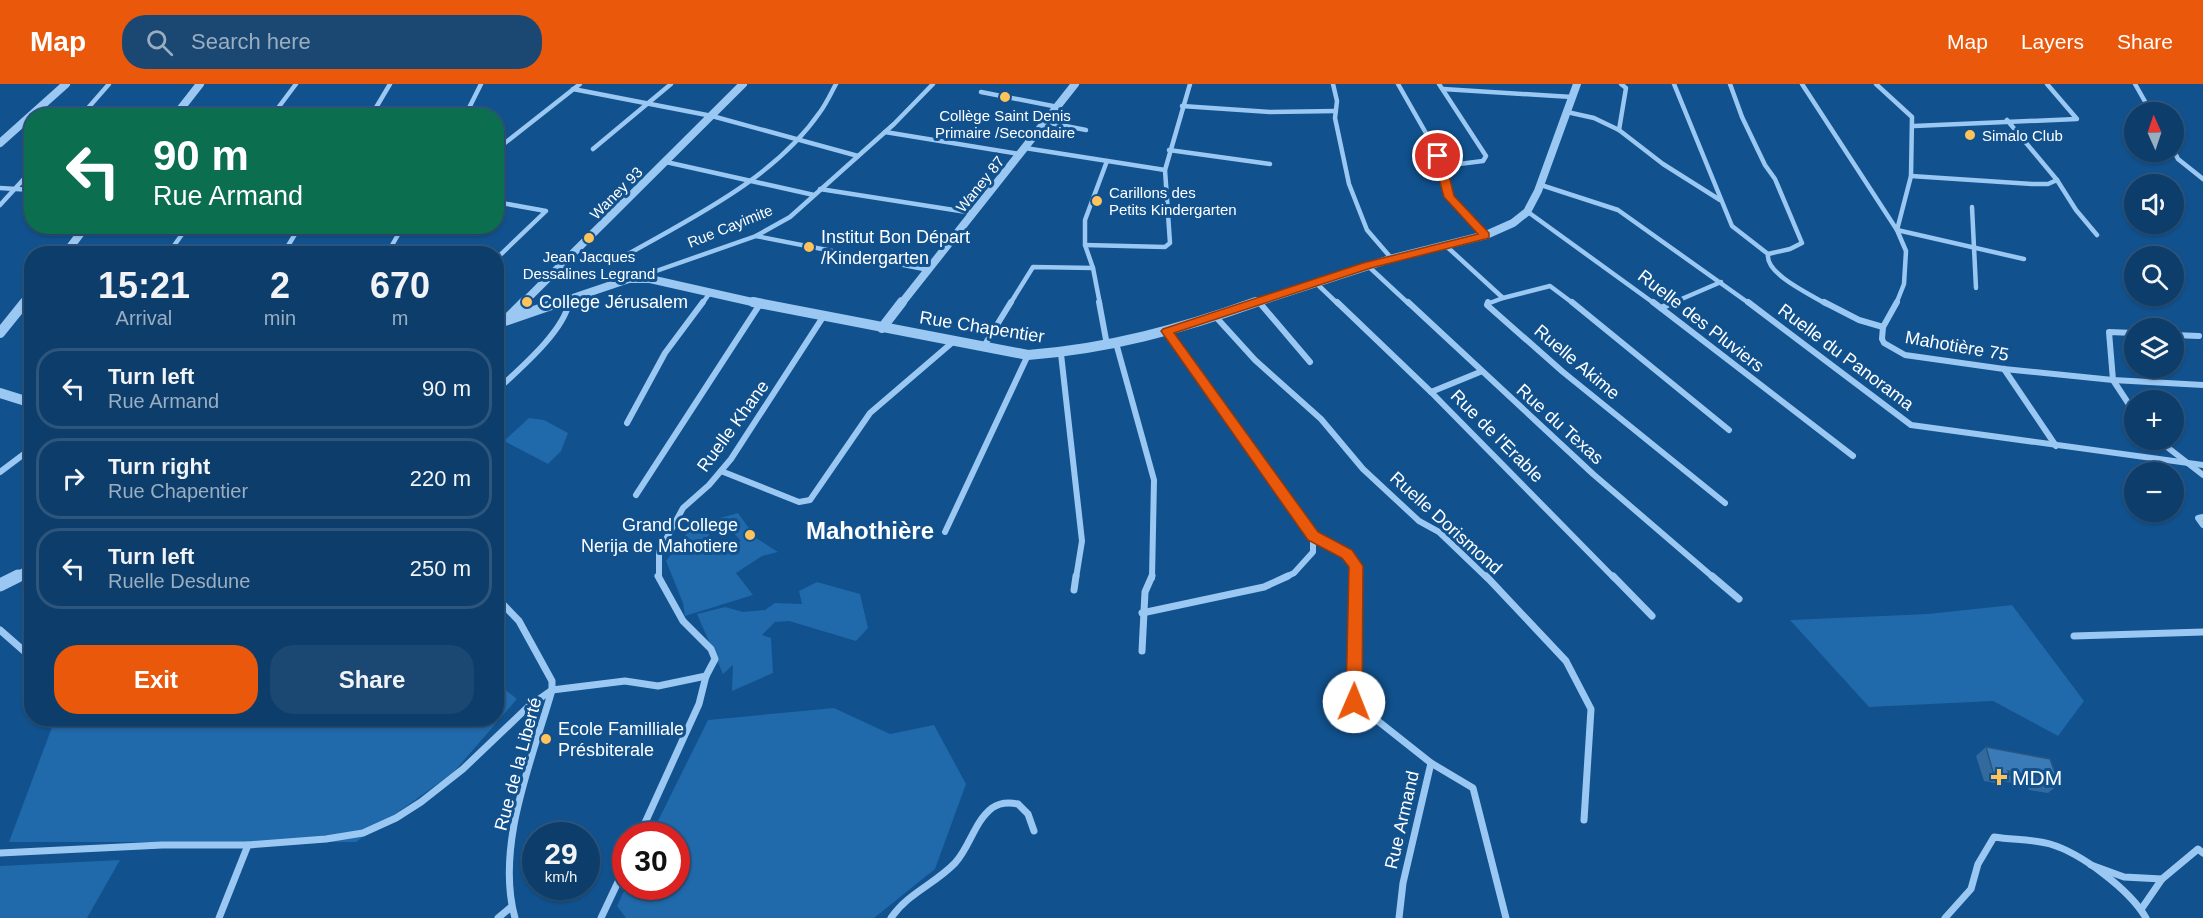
<!DOCTYPE html>
<meta charset="utf-8">
<style>
body{margin:0;font-family:Arial,sans-serif;background:#1b4872;color:#f1f3f6;height:100vh;display:flex;flex-direction:column;font-size:22px;white-space:nowrap}
*{box-sizing:border-box;margin:0}
p{font-size:20px;color:#9aaec1}
.icon{flex:none;width:33px;height:33px;fill:none;stroke:currentColor;stroke-width:2;stroke-linecap:round;stroke-linejoin:round}
.map{position:relative;flex:1;overflow:hidden}
.side{position:absolute;left:24px;top:162px;width:480px;height:480px;display:flex;flex-direction:column;background:#0d3d6a;border-radius:24px;box-shadow:0 2px 4px #0004,0 0 0 2px #2d567e}
.side>*{flex:none}
.guide{position:absolute;left:24px;top:24px;width:480px;height:126px;border-radius:24px;box-shadow:0 2px 4px #0004,0 0 0 2px #2d567e;background:#0b6e4f;color:#fff;overflow:hidden}
.needle{width:39px;rotate:357deg}
.fabs{position:absolute;left:2124px;top:18px;display:grid;gap:12px}
.fabs a{display:grid;place-items:center;width:60px;height:60px;border-radius:50%;background:#0d3d6a;box-shadow:0 2px 4px #0004,0 0 0 2px #2d567e;font-size:30px}
.speed{position:absolute;left:522px;top:738px;display:flex;gap:12px;font-size:30px;font-weight:700;text-align:center}
.speed>*{display:grid;place-content:center;width:78px;height:78px;border-radius:50%;background:#0d3d6a;box-shadow:0 2px 4px #0004,0 0 0 2px #2d567e;line-height:1}
.speed small{font-size:15px;font-weight:400}
.speed .limit{border:9px solid #d22;background:#fff;color:#111}
.pin{position:absolute;display:grid;place-items:center;width:51px;height:51px;color:#fff;margin:-26px;border:3px solid #fff;border-radius:50%;box-shadow:0 2px 6px #0007}
.me{position:absolute;width:66px;margin:-33px;rotate:1deg;stroke-linejoin:round;filter:drop-shadow(0 0 4px #0008)}
.turn{display:flex;align-items:center;gap:21px;height:126px;padding:0 30px;font-size:27px}
.turn .icon{width:78px;height:78px;stroke-width:2.5}
.turn b{display:block;font-size:42px;line-height:51px}
.eta{display:flex;justify-content:space-evenly;align-items:center;height:102px;text-align:center}
.eta b{font-size:36px;font-weight:600;line-height:42px}
.action{display:flex;gap:12px;margin-top:auto;padding:12px 30px}
.action a{flex:1;height:69px;border-radius:24px;background:#ea580c;color:#fff;font-size:24px;font-weight:600;line-height:69px;text-align:center}
.action a+a{background:#1b4872;color:#f1f3f6}
ul{padding:0;list-style:none}
li{display:flex;align-items:center;gap:18px;height:81px;margin:0 12px 9px;padding:0 18px;border:3px solid #2d567e;border-radius:24px}
li div{flex:1}
li b{display:block;font-size:22px}
li em{font-style:normal}
header{display:flex;align-items:center;gap:36px;box-sizing:border-box;height:84px;padding:0 30px;background:#ea580c;color:#fff}
header strong{font-size:28px}
nav{display:flex;gap:33px;margin-inline-start:auto;font-size:21px}
.search{width:420px;height:54px;background:#1b4872;display:flex;align-items:center;gap:15px;box-sizing:border-box;padding:0 21px;border-radius:24px;color:#9aaec1;font-size:22px}
.map>svg:first-child{display:block}
</style>
<header>
<strong>Map</strong>
<div class="search"><svg class="icon" aria-label="search" viewBox="0 0 24 24"><circle cx="10" cy="10" r="6"/><path d="M15 15l6 6"/></svg>Search here</div>
<nav><a>Map</a><a>Layers</a><a>Share</a></nav>
</header>
<div class="map">
<svg width="2203" height="834" viewBox="0 0 2203 834">
<rect width="100%" height="100%" fill="#11518d"/>
<!-- green -->
<g fill="#2069aa">
<polygon points="529,334 544,336 568,349 561,367 548,380 504,357"/>
<polygon points="738,429 756,454 778,468 762,472 736,489 753,511 685,532 683,519 666,477 701,431 715,466 741,457 720,434"/>
<polygon points="817,498 860,510 868,544 856,557 789,537 775,538 762,551 771,554 773,589 732,607 733,581 723,590 697,530 725,523 743,528 765,526 775,519 802,520 799,507"/>
<polygon points="2012,521 2084,617 2058,652 1993,617 1869,623 1790,536 1928,530"/>
<polygon points="497,599 517,615 453,689 356,758 9,758 55,635 496,634"/>
<polygon points="834,624 890,650 934,641 966,700 935,785 874,834 626,834 617,822 626,803 676,802 676,752 651,751 708,636"/>
<polygon points="120,776 87,834 0,834 0,782"/>
</g>
<g fill="none" stroke-linecap="round" stroke-linejoin="round">
<!-- minor-far2 -->
<g stroke="#9ac8f2" stroke-width="4.5">
<polyline points="1333,0 1337,17 1335,34 1349,100 1367,146 1392,175"/>
<polyline points="1398,0 1439,72 1449,113 1485,151"/>
<polyline points="1439,0 1486,72 1483,77 1443,82"/>
<path d="M 1674,0 L 1732,142 L 1768,170 C 1765,190 1810,210 1826,220"/>
<polyline points="1730,0 1742,33 1765,81 1775,95 1802,159 1790,165 1768,170"/>
<polyline points="1802,0 1897,146 2024,175"/>
<polyline points="1876,0 1912,33 1911,92 1897,146 1906,167 1904,200 1896,220"/>
<polyline points="2135,0 2151,28"/>
<polyline points="573,5 712,32 858,72"/>
<polyline points="1443,5 1572,13"/>
<polyline points="981,8 1058,23"/>
<polyline points="1182,22 1270,28 1336,27"/>
<polyline points="1567,28 1594,34 1619,46 1663,80 1720,116"/>
<polyline points="81,32 109,0"/>
<polyline points="272,32 296,0"/>
<polyline points="371,32 390,0"/>
<polyline points="465,32 481,0"/>
<polyline points="2131,34 2134,35"/>
<polyline points="2007,36 2057,96 2076,126 2097,151"/>
<polyline points="1045,38 1086,46"/>
<polyline points="1914,42 2077,35 2047,0"/>
<polyline points="1619,46 1626,4 1621,0"/>
<polyline points="885,48 1020,70"/>
<polyline points="1025,64 1165,86"/>
<polyline points="593,65 671,0"/>
<polyline points="496,66 580,0"/>
<polyline points="1169,66 1270,80"/>
<polyline points="2174,67 2178,75 2203,95"/>
<polyline points="666,78 814,111"/>
<polyline points="1911,92 2032,100 2048,100 2057,96"/>
<polyline points="1541,101 1618,126 1750,220"/>
<polyline points="0,104 32,106"/>
<polyline points="820,105 973,129"/>
<polyline points="496,118 546,127 496,175"/>
<polyline points="0,121 32,86"/>
<polyline points="1972,123 1976,204"/>
<polyline points="1528,128 1655,220"/>
<polyline points="756,152 929,186"/>
<polyline points="1085,161 1165,163 1170,159 1165,86 1190,0"/>
<polyline points="1445,161 1503,214 1487,220"/>
<polyline points="388,167 431,170"/>
<polyline points="168,170 188,142"/>
<polyline points="283,170 300,142"/>
<polyline points="387,170 403,142"/>
<path d="M 623,173 C 691,134 774,95 820,28 C 826,20 831,9 836,0"/>
<polyline points="1367,181 1409,220"/>
<polyline points="639,193 756,152 790,133 894,40 933,0"/>
<polyline points="1315,198 1338,220"/>
<polyline points="1503,214 1550,202 1574,220"/>
<polyline points="1259,218 1261,220"/>
<polyline points="568,220 569,215"/>
<polyline points="702,220 709,210"/>
<polyline points="1010,220 1033,183 1093,184"/>
<polyline points="1100,220 1093,184 1085,161 1085,136 1107,77"/>
<polyline points="1670,220 1721,198"/>
</g>
<!-- minor-far1 -->
<g stroke="#9ac8f2" stroke-width="6">
<polyline points="1099,218 1107,261"/>
<polyline points="1259,218 1310,278"/>
<polyline points="1337,218 1431,308 1614,494"/>
<polyline points="1408,218 1593,390 1714,494"/>
<polyline points="1488,218 1487,221 1563,288 1725,419"/>
<polyline points="1572,218 1729,346"/>
<polyline points="1653,218 1853,372"/>
<polyline points="1748,218 1911,341 2203,381"/>
<polyline points="1824,218 1859,236 1883,243"/>
<polyline points="1897,218 1883,243 1882,255 1884,259 1905,271 2004,285 2113,296 2203,301"/>
<polyline points="1661,224 1674,218"/>
<polyline points="1215,232 1255,276 1321,335 1363,385 1419,437 1439,448 1487,494"/>
<path d="M 1167,247 L 1313,452 C 1332,462 1356,469 1356,494"/>
<polyline points="2134,249 2109,248 2113,296 2134,328"/>
<polyline points="2174,251 2199,252"/>
<polyline points="1116,259 1154,396 1152,494"/>
<polyline points="984,262 1011,218"/>
<polyline points="1061,270 1082,457 1076,494"/>
<polyline points="2004,285 2056,362"/>
<path d="M 496,307 C 517,287 564,248 569,218"/>
<polyline points="1431,308 1480,288"/>
<polyline points="627,339 665,269 703,218"/>
<polyline points="2158,356 2203,391"/>
<polyline points="721,387 799,418 810,416 870,329 954,257"/>
<polyline points="0,388 32,364"/>
<polyline points="636,411 760,220"/>
<polyline points="2203,433 2198,434 2203,441"/>
<polyline points="945,448 1028,271"/>
<polyline points="659,494 659,468 683,424 709,401 731,375 823,233"/>
<polyline points="1284,494 1294,489 1313,468 1313,452"/>
</g>
<!-- minor -->
<g stroke="#9ac8f2" stroke-width="7">
<polyline points="1356,492 1354,618 1431,679 1403,799 1399,834"/>
<polyline points="1486,492 1566,577 1591,625 1584,736"/>
<polyline points="1613,492 1652,532"/>
<polyline points="1712,492 1739,515"/>
<polyline points="1074,506 1076,492"/>
<path d="M 496,513 L 519,537 L 552,597 L 552,606 C 532,676 495,762 515,834"/>
<polyline points="1142,529 1264,503 1288,492"/>
<polyline points="0,546 32,574"/>
<polyline points="2074,552 2203,548"/>
<polyline points="1142,567 1145,508 1152,492"/>
<polyline points="1431,679 1473,704 1506,834"/>
<polyline points="639,752 699,620 706,592 715,575 711,565 683,537 658,492"/>
<polyline points="0,769 162,761 248,761 326,755 363,749 396,734 421,718 463,685 529,622 552,606 625,597 658,602 706,592"/>
<polyline points="2091,781 2124,793 2162,795 2198,765 2203,769"/>
<polyline points="2142,824 2162,795"/>
<polyline points="219,834 248,761"/>
<polyline points="498,834 510,824"/>
<polyline points="601,834 626,781"/>
<path d="M 891,834 C 908,809 935,800 955,779 C 970,763 974,738 992,724 C 999,719 1009,718 1018,720 L 1028,730 L 1034,747"/>
<path d="M 1945,834 L 1971,805 L 1978,780 L 1994,753 C 2013,756 2032,755 2050,760 C 2081,769 2130,806 2146,834"/>
</g>
<!-- tertiary-far2 -->
<g stroke="#9ac8f2" stroke-width="8">
<polyline points="175,32 200,0"/>
<polyline points="0,59 66,0"/>
<polyline points="65,170 86,142"/>
<polyline points="24,220 32,210"/>
<polyline points="522,220 743,0"/>
<polyline points="555,220 629,195 650,195 761,220"/>
<polyline points="901,220 1075,0"/>
<polyline points="1252,220 1390,175 1486,151 1513,139 1527,128 1538,107 1577,0"/>
</g>
<!-- tertiary-far1 -->
<g stroke="#9ac8f2" stroke-width="10">
<path d="M 753,218 L 1028,271 C 1108,265 1181,245 1256,218"/>
<polyline points="508,234 524,218"/>
<polyline points="496,240 560,218"/>
<polyline points="882,244 902,218"/>
<polyline points="0,249 25,218"/>
<polyline points="0,309 32,319"/>
<polyline points="15,494 32,485"/>
</g>
<!-- tertiary -->
<polyline stroke="#9ac8f2" stroke-width="13" points="0,501 18,492"/>
</g>
<!-- wall -->
<polygon fill="#326a9d" points="1986,663 2059,700 2048,709 2029,706 2028,702 2003,697 2000,700 1984,697 1976,672"/>
<!-- building -->
<polygon fill="#3a7bb7" stroke="#295680" stroke-width="1.5" points="1986,663 2050,675 2059,700 2039,697 2038,693 2008,687 2010,691 1993,688"/>
<!-- route -->
<polygon fill="#ea580c" stroke="#983908" stroke-width="1.5" points="1438,69 1444,72 1454,112 1489,149 1489,154 1371,184 1174,249 1318,448 1352,466 1363,482 1362,618 1360,623 1354,625 1349,623 1346,618 1349,483 1342,474 1308,456 1161,247 1163,245 1363,179 1478,150 1444,113 1433,72"/>
<!-- markers -->
<g fill="#ffc35a" stroke="#11518d" stroke-width="2">
<circle cx="1005" cy="13" r="6"/>
<circle cx="1970" cy="51" r="6"/>
<circle cx="1097" cy="117" r="6"/>
<circle cx="589" cy="154" r="6"/>
<circle cx="809" cy="163" r="6"/>
<circle cx="527" cy="218" r="6"/>
<circle cx="750" cy="451" r="6"/>
<circle cx="546" cy="655" r="6"/>
<path d="M1996 684h6v6h6v6h-6v6h-6v-6h-6v-6h6z"/>
</g>
<g text-anchor="middle" dominant-baseline="central" stroke-width="6" stroke-linejoin="round" paint-order="stroke">
<!-- far-poi labels -->
<g font-size="15" fill="#fff" stroke="#11518d">
<text x="1005" y="31">Collège Saint Denis<tspan x="1005" dy="17">Primaire /Secondaire</tspan></text>
<text x="1982" y="51" text-anchor="start">Simalo Club</text>
<text x="1109" y="108" text-anchor="start">Carillons des<tspan x="1109" dy="17">Petits Kindergarten</tspan></text>
<text x="589" y="172">Jean Jacques<tspan x="589" dy="17">Dessalines Legrand</tspan></text>
</g>
<!-- far-street labels -->
<g font-size="15" fill="#fff" stroke="#11518d">
<text transform="translate(980 100) rotate(-51)">Waney 87</text>
<text transform="translate(616 109) rotate(-45)">Waney 93</text>
<text transform="translate(730 142) rotate(-22)">Rue Cayimite</text>
</g>
<!-- poi labels -->
<g font-size="18" fill="#fff" stroke="#11518d" text-anchor="start">
<text x="821" y="153">Institut Bon Départ<tspan x="821" dy="21">/Kindergarten</tspan></text>
<text x="539" y="218">College Jérusalem</text>
<text x="738" y="441" text-anchor="end">Grand College<tspan x="738" dy="21">Nerija de Mahotiere</tspan></text>
<text x="558" y="645">Ecole Familliale<tspan x="558" dy="21">Présbiterale</tspan></text>
</g>
<!-- street labels -->
<g font-size="18" fill="#fff" stroke="#11518d">
<text transform="translate(1701 237) rotate(38)">Ruelle des Pluviers</text>
<text transform="translate(982 243) rotate(9)">Rue Chapentier</text>
<text transform="translate(1957 262) rotate(10)">Mahotière 75</text>
<text transform="translate(1846 273) rotate(37)">Ruelle du Panorama</text>
<text transform="translate(1577 278) rotate(40)">Ruelle Akime</text>
<text transform="translate(1560 340) rotate(42)">Rue du Texas</text>
<text transform="translate(733 342) rotate(-54)">Ruelle Khane</text>
<text transform="translate(1497 352) rotate(45)">Rue de l'Erable</text>
<text transform="translate(1446 439) rotate(42)">Ruelle Dorismond</text>
<text transform="translate(518 680) rotate(-75)">Rue de la Liberté</text>
<text transform="translate(1402 736) rotate(-77)">Rue Armand</text>
</g>
<!-- near-poi labels -->
<g font-size="21" fill="#fff" stroke="#11518d" text-anchor="start">
<text x="2012" y="693">MDM</text>
</g>
<!-- district labels -->
<g font-size="24" font-weight="bold" fill="#fff" stroke="#11518d">
<text x="870" y="446">Mahothière</text>
</g>
</g>
</svg>
<div class="fabs">
<a><svg class="needle" viewBox="-14 -14 28 28"><path d="M0-13l5 13h-10z" fill="#e53935"/><path d="M0 13l5-13h-10z" fill="#9aaec1"/></svg></a>
<a><svg class="icon" aria-label="sound" viewBox="0 0 24 24"><path d="M4 9h4l5-4v14l-5-4H4zM17 9q2 3 0 6"/></svg></a>
<a><svg class="icon" aria-label="search" viewBox="0 0 24 24"><circle cx="10" cy="10" r="6"/><path d="M15 15l6 6"/></svg></a>
<a><svg class="icon" aria-label="layers" viewBox="0 0 24 24"><path d="M12 4l9 5-9 5-9-5zM3 14l9 5 9-5"/></svg></a>
<a>+</a>
<a>−</a>
</div>
<div class="speed"><div>29<small>km/h</small></div><div class="limit">30</div></div>
<div class="pin" style="left:1438px;top:72px;background:#d93025"><svg class="icon" aria-label="arrive" viewBox="0 0 24 24"><path d="M6 21V4h12l-3 4 3 4H6"/></svg></div>
<svg class="me" style="left:1354px;top:618px" viewBox="-20 -20 40 40"><circle r="19" fill="#fff"/><path d="M0-13L10 11 0 6-10 11z" fill="#ea580c"/></svg>
<div class="guide">
<div class="turn"><svg class="icon" aria-label="left" viewBox="0 0 24 24"><path d="M17 20v-9H6M10 6l-5 5 5 5"/></svg><div><b>90 m</b>Rue Armand</div></div>
</div>
<section class="side">
<div class="eta">
<div><b>15:21</b><p>Arrival</p></div>
<div><b>2</b><p>min</p></div>
<div><b>670</b><p>m</p></div>
</div>
<ul>
<li><svg class="icon" aria-label="left" viewBox="0 0 24 24"><path d="M17 20v-9H6M10 6l-5 5 5 5"/></svg><div><b>Turn left</b><p>Rue Armand</p></div><em>90 m</em></li>
<li><svg class="icon" aria-label="right" viewBox="0 0 24 24"><path d="M7 20v-9h11M14 6l5 5-5 5"/></svg><div><b>Turn right</b><p>Rue Chapentier</p></div><em>220 m</em></li>
<li><svg class="icon" aria-label="left" viewBox="0 0 24 24"><path d="M17 20v-9H6M10 6l-5 5 5 5"/></svg><div><b>Turn left</b><p>Ruelle Desdune</p></div><em>250 m</em></li>
</ul>
<div class="action"><a>Exit</a><a>Share</a></div>
</section>
</div>
